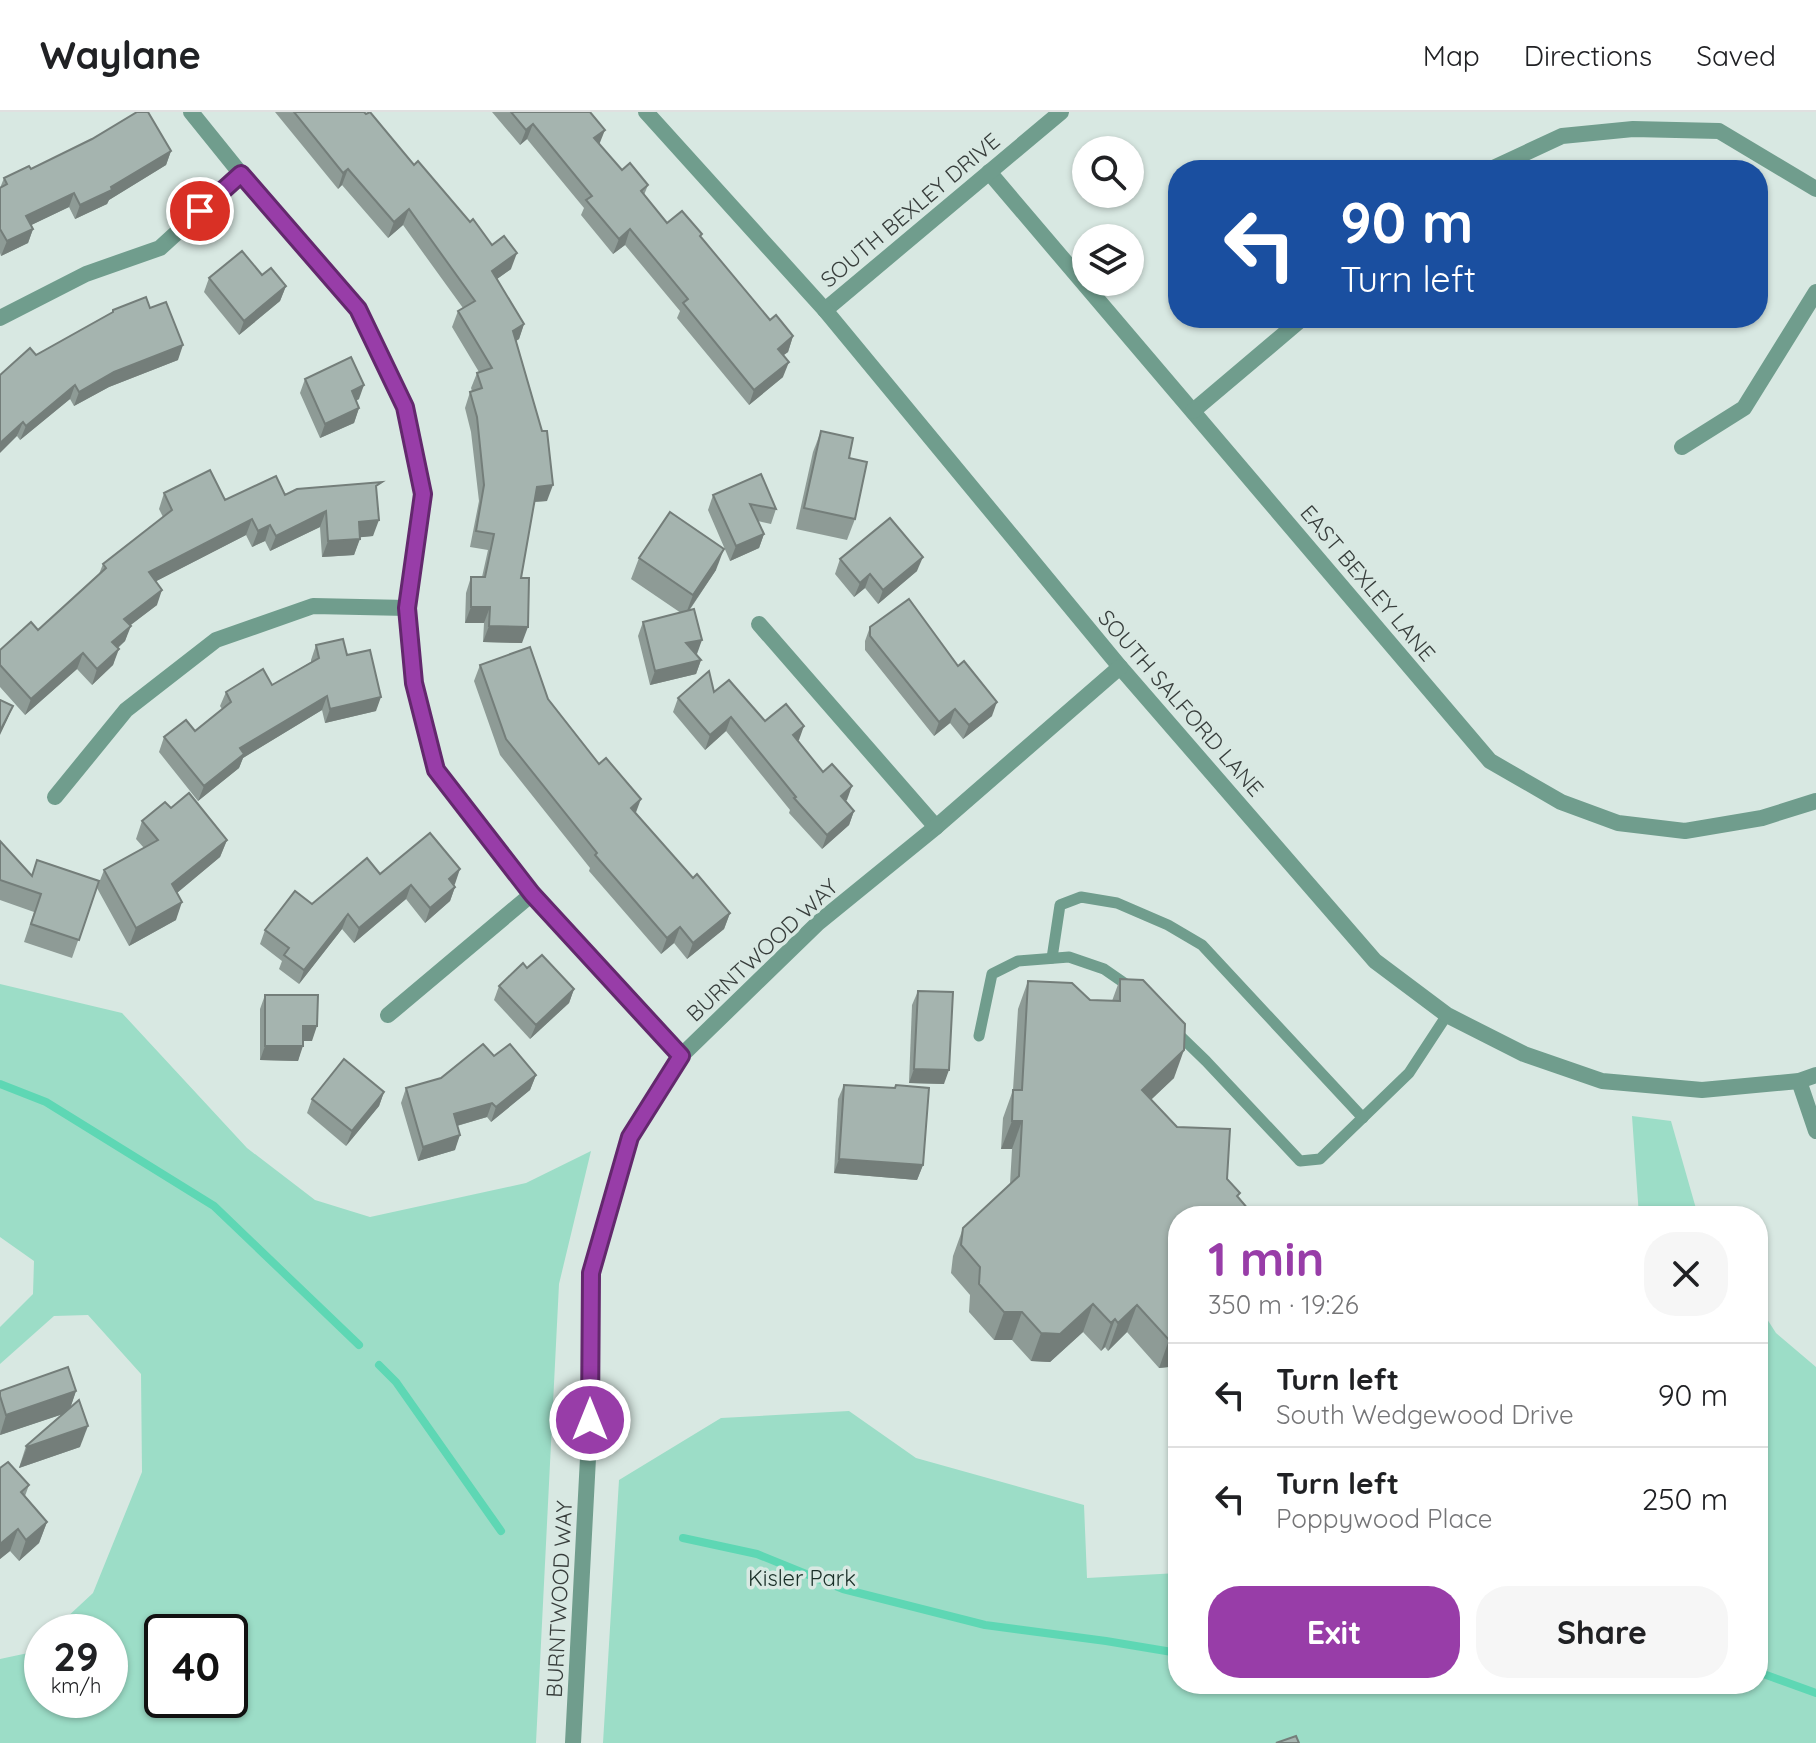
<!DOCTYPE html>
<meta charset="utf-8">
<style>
body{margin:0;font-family:Quicksand,sans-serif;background:#f6f6f6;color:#202124;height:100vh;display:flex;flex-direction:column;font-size:30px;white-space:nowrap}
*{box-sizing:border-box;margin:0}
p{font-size:26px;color:#757577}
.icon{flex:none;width:44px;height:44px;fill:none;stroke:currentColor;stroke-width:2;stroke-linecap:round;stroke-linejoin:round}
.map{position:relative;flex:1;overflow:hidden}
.side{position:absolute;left:1168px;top:1094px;width:600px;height:488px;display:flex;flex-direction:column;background:#fff;border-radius:32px;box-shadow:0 2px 6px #0004}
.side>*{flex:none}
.hud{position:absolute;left:1168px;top:48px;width:600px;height:168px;border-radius:32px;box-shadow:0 2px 6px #0004;background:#1a4fa0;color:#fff;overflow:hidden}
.controls{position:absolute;left:1072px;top:24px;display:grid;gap:16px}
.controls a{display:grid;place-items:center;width:72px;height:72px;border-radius:50%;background:#fff;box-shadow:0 2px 6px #0004;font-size:40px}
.speed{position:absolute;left:24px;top:1502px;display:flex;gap:16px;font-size:40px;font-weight:700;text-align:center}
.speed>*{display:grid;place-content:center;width:104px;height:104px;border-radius:50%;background:#fff;box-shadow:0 2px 6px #0004;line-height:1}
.speed small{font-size:20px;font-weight:400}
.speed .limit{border:4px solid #111;border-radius:12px;background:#fff;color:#111}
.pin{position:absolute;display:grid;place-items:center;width:68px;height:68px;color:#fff;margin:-34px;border:4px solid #fff;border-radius:50%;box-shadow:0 2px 8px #0007}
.me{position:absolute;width:88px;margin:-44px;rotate:0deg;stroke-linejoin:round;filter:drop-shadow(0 0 6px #0008)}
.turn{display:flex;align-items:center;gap:28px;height:168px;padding:0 40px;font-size:36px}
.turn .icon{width:104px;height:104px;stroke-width:2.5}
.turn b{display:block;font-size:56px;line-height:68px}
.round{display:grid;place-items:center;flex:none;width:84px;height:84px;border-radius:32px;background:#f6f6f6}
.overview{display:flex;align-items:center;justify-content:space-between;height:136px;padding:0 40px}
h1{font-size:48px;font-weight:800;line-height:60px;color:#983da8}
.primary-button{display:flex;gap:16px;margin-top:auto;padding:16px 40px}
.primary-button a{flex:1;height:92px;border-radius:32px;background:#983da8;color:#fff;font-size:32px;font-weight:800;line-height:92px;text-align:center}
.primary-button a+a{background:#f6f6f6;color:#202124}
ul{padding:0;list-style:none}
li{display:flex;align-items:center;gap:24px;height:104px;padding:0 40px;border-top:2px solid #e0e0e0}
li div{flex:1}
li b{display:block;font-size:30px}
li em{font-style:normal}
header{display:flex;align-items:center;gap:48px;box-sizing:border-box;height:112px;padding:0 40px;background:#fff;border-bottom:2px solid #e0e0e0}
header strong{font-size:38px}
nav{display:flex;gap:44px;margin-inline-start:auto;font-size:28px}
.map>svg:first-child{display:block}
</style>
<header>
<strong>Waylane</strong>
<nav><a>Map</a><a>Directions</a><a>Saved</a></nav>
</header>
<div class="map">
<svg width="1816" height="1631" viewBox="0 0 1816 1631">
<rect width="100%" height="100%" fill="#d8e8e2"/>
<!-- green -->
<g fill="#9cddc7" fill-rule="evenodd">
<path d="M 0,872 L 122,901 L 247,1036 L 315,1088 L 370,1105 L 526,1071 L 591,1039 L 559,1172 L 536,1631 L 0,1631 L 0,1547 L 28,1541 L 42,1528 L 42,1588 L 110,1588 L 110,1520 L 51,1520 L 93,1481 L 142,1360 L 141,1262 L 88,1203 L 54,1204 L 0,1252 L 0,1215 L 33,1182 L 34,1149 L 0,1125 ZM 162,1520 L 230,1520 L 230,1588 L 162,1588 Z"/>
<polygon points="1632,1004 1671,1009 1697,1100 1700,1104 1639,1104"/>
<polygon points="1758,1193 1776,1221 1816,1255 1816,1631 603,1631 619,1368 721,1306 849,1299 916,1346 1084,1393 1087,1466 1178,1461 1178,1572 1758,1572"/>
</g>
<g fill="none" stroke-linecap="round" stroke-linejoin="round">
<!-- stream -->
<g stroke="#5ed7b4" stroke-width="8">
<polyline points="0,972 46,990 214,1094 359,1233"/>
<polyline points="379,1253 396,1270 501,1419"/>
<polyline points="683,1426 757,1442 843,1477 985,1513 1106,1529 1178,1541"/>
<polyline points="1758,1560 1816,1581"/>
</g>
<!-- service -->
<g stroke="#709d8d" stroke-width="11">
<polyline points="1052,846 1060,793 1081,785 1117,791 1168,813 1202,833 1363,1006"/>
<polyline points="1174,918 1206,949 1300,1049 1320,1047 1409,961 1447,903"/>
<polyline points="979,924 992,862 1018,849 1069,845 1104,857 1130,875"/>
</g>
<!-- minor -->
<g stroke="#709d8d" stroke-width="16">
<polyline points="191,0 241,62 358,197 405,295 423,382 407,496 414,571 436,658 532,782 681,944"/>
<polyline points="1489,58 1562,24 1633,17 1719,19 1816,77"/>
<polyline points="989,60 1490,649 1561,690 1618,711 1685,719 1762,706 1816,689"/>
<polyline points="825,198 1061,0"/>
<polyline points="0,206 86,162 160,136 241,62"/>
<polyline points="1193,299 1303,206"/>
<polyline points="1682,335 1744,296 1816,180"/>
<polyline points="759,512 936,715"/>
<polyline points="55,685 126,598 216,528 313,494 407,496"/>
<polyline points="388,903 532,782"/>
<polyline points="1799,969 1816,1019"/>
</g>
<!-- tertiary -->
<g stroke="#709d8d" stroke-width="16">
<polyline points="646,0 825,198 1120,555 1375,849 1447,903 1524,942 1602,969 1702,978 1799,969 1816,963"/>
<polyline points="573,1631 590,1308 591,1161 630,1025 681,944 818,811 936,715 1120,555"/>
</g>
</g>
<!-- wall -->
<g fill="#8e9b96">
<polygon points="275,0 364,0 470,110 511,157 497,167 524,212 519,227 516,229 547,389 534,390 521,466 522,531 483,530 484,511 465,511 466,481 471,465 482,465 488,438 470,435 479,389 471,320 465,296 470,280 472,279 471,276 477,261 479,260 452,215 458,199 463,196 403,113 388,126 342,73 338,77"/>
<polygon points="492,0 590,0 599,32 622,58 648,73 644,83 667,111 701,125 770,208 793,224 788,240 783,243 783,265 749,293 677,206 680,199 625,133 613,142 581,103 584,96 527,27 520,33"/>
<polygon points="171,39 166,53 109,88 107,92 75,107 69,95 31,113 33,117 28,131 1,144 0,141 0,76 4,66 31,57"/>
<polygon points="262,163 286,174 280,189 239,223 204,180 209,166"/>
<polygon points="150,196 178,248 109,275 74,294 70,287 20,328 17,324 36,243 112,201 113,198"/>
<polygon points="305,267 359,287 356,289 359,296 354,311 320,326 300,281"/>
<polygon points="821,319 849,346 855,407 847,428 796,417 813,340"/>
<polygon points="164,381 225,388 285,383 377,383 373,424 360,425 354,443 322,445 320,415 270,439 265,429 252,435 246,423 156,469 157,493 130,513 125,529 118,536 113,553 92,573 77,557 25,603 0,575 0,538 38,518 99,462 103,452 163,405 159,397"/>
<polygon points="713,383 776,397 771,412 758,409 764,422 759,436 730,449 708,398"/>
<polygon points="639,446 716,458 689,499 696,542 701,548 696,562 650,573 638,524 643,510 681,501 631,467"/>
<polygon points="840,447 917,459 878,492 865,476 854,485 835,462"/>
<polygon points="870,515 958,554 992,604 963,627 950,611 934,624 865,538 865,529"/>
<polygon points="316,533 347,543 376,599 325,611 322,598 243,646 239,656 198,689 159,640 164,625 195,619 222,597 220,594 226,580 272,573 311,550 311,548"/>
<polygon points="480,553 548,587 636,701 693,766 730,801 724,817 687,847 674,831 661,842 589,759 590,756 500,643 474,569"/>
<polygon points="714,580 798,629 854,699 849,713 822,737 789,701 790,698 726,619 705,638 673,600 678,586"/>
<polygon points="171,696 227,728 220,745 177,781 176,808 129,834 97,776 104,758 144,736 136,727 142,709"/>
<polygon points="0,729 32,764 99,769 72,846 24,830 34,800 0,788"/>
<polygon points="380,762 455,772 454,773 455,775 450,789 425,811 406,787 354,831 342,817 299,872 279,857 282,849 260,832 265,818 312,792"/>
<polygon points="527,856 574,877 569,891 530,927 494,888 499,874"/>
<polygon points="1120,867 1174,966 1151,987 1227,1067 1238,1086 1178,1254 1159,1256 1127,1220 1108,1239 1105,1235 1101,1239 1083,1220 1050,1250 1031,1249 1012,1228 994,1228 969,1200 970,1183 951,1161 953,1144 963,1116 1010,1072 1012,1037 1001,1037 1003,1006 1013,978 1018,897 1028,869 1090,888 1112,889"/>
<polygon points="918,879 944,972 909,971 912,893"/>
<polygon points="265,883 312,929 303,929 298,949 260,948 260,897"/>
<polygon points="494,944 536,963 530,978 491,1010 487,1005 457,1014 455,1038 418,1049 401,991 406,976 441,966"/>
<polygon points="844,973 923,1053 917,1068 834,1061 838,987"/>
<polygon points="384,980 379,994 346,1034 307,1001 312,987"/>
<polygon points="0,1279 76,1279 70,1296 80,1335 19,1356 26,1334 63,1302 0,1323"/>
<polygon points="0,1356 29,1373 25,1384 47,1410 39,1431 19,1449 10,1439 0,1447"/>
</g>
<!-- shaded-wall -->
<g fill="#747e7a">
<polygon points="533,12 527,27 520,33 526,18"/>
<polygon points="605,18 599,33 594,26"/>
<polygon points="171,39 166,53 109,88 107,92 75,107 80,93"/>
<polygon points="348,57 342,73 338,77 343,61"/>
<polygon points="74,81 69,95 21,118 26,104"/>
<polygon points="409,97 403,113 388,126 394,110"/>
<polygon points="33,117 28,131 1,144 7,129"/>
<polygon points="630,117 625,133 613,142 619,127"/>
<polygon points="517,141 511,157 487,174 492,159"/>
<polygon points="286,174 280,189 239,223 244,209"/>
<polygon points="524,212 519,227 507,234 513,219"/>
<polygon points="793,224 788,240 772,252 778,237"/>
<polygon points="183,233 178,248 109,275 74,294 79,280 114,260"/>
<polygon points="789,250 783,265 749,293 754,278"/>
<polygon points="75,273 70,287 20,328 26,314"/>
<polygon points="364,273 359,287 346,293 352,279"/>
<polygon points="359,296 354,311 320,326 325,312"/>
<polygon points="23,310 17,324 0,341 0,331"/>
<polygon points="553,373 547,389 531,390 537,375"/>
<polygon points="326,399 320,415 270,439 276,424"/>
<polygon points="252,407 246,423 143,476 149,460"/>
<polygon points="379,408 373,424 353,426 359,410"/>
<polygon points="270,413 265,429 252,435 258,419"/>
<polygon points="764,422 759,436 730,449 736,434"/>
<polygon points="360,427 354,443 322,445 328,429"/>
<polygon points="724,437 716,458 685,504 693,483"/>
<polygon points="923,445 917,459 878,492 883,478"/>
<polygon points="870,462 865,476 854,485 860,471"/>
<polygon points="162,478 157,493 119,522 124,507"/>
<polygon points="471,495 490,495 484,511 465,511"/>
<polygon points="131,514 125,529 106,546 112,530"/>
<polygon points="489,514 528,515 522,531 483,530"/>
<polygon points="702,528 697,542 681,546 686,531"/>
<polygon points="119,537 113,553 92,573 97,557"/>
<polygon points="83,541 77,557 25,603 31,587"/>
<polygon points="701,548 696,562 650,573 655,559"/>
<polygon points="327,584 322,598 243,646 239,656 198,689 204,674 240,636"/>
<polygon points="381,585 376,599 325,611 330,597"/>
<polygon points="997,590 992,604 963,627 969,613"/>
<polygon points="13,594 7,608 0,623 0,619"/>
<polygon points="955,597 950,611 934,624 939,610"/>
<polygon points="731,605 726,619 705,638 710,623"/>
<polygon points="804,614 799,628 788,637 793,623"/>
<polygon points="852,674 847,688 836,698 841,684"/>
<polygon points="641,687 635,703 631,696"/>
<polygon points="854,699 849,713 822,737 827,723"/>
<polygon points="227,728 220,745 166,790 172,772"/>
<polygon points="460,757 455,772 444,782 449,767"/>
<polygon points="411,773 406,787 354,831 359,816"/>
<polygon points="455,775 450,789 425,811 430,796"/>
<polygon points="182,790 176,808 129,834 136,816"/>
<polygon points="730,801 724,817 687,847 693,831"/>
<polygon points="348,802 342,817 299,872 304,858"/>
<polygon points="680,815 674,831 661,842 667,826"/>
<polygon points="574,877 569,891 530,927 536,913"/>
<polygon points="303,914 317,914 312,929 298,929"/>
<polygon points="265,934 303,934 298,949 260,948"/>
<polygon points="1184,938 1174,966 1132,1006 1142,978"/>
<polygon points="914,957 949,958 944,972 909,971"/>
<polygon points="536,963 530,978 491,1010 496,995"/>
<polygon points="384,980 379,994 346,1034 352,1019"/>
<polygon points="492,991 487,1005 449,1016 454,1002"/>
<polygon points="1012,1009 1022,1009 1012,1037 1001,1037"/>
<polygon points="460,1023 455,1038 418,1049 423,1035"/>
<polygon points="839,1047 923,1053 917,1068 834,1061"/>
<polygon points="1093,1192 1083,1220 1050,1250 1031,1249 1041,1221"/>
<polygon points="1137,1193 1127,1220 1108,1239 1118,1211"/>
<polygon points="1004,1200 1022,1200 1012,1228 994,1228"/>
<polygon points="1115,1207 1105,1235 1101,1239 1111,1211"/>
<polygon points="1178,1227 1178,1254 1159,1256 1169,1228"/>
<polygon points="76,1279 69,1300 0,1323 6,1303"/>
<polygon points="88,1314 80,1335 19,1356 27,1335"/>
<polygon points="47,1410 39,1431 19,1449 26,1428"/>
<polygon points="18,1417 10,1439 0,1447 0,1432"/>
</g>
<!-- building -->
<g fill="#a5b4af" stroke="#747e7a" stroke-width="2">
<polygon points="137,0 148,0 171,39 111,75 112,78 80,93 74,81 26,104 33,117 7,129 0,117 0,76 7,72 4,66 29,54 31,57 92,27"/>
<polygon points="294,0 364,0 366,2 370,0 414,53 418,49 470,110 473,107 492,133 504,124 517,141 492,159 524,212 513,219 542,319 547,319 553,373 537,375 521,466 529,466 528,515 489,514 490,495 471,495 471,465 485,465 494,422 476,419 484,373 477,305 470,280 482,276 477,261 492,256 458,199 475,189 409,97 394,110 348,57 343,61"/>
<polygon points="511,0 590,0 605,18 594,26 622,58 630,51 648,73 641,79 667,111 682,99 702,122 700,124 770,208 776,203 793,224 778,237 789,250 754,278 683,191 688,187 630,117 619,127 586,88 592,84 533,12 526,18"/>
<polygon points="242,139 262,163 271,156 286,174 244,209 209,166"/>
<polygon points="146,185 150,196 166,190 183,233 114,260 79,280 75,273 26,314 23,310 0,331 0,263 30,236 36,243 113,200 113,198"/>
<polygon points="351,245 364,273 352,279 359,296 325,312 305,267"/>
<polygon points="821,319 853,326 849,346 867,350 855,407 804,396"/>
<polygon points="210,358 225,388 276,364 285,383 297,377 382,370 376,374 379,408 359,410 360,427 328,429 326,399 276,424 270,413 258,419 252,407 149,460 162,478 124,507 131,514 112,530 119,537 97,557 83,541 31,587 0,553 0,538 31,510 38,518 106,456 103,452 172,398 164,381"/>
<polygon points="761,362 776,397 750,392 764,422 736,434 713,383"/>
<polygon points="670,400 724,437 693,483 639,446"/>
<polygon points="890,406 923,445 883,478 870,462 860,471 840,447"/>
<polygon points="909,487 958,554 964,549 997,590 969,613 955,597 939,610 870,524 870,515"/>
<polygon points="694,497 702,528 686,531 701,548 655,559 643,510"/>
<polygon points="343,527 347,543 370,538 381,585 330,597 327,584 240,636 244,642 204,674 164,625 186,608 195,619 231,590 226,580 263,557 272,573 319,546 316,533"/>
<polygon points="530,535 548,587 599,652 606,646 641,687 631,696 693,766 697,762 730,801 693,831 680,815 667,826 595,743 597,741 506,627 480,553"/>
<polygon points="709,559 714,580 729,568 765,609 786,592 804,614 793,623 823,660 832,652 852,674 841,684 854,699 827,723 794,686 796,685 731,605 710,623 678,586"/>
<polygon points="0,588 13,594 0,619"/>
<polygon points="189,681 227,728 172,772 182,790 136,816 104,758 158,728 142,709 165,690 171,696"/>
<polygon points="430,721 460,757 449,767 455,775 430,796 411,773 359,816 348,802 304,858 284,843 289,836 265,818 295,779 312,792 367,746 380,762"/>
<polygon points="0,729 32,764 37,748 99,769 79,828 31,812 41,782 0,768"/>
<polygon points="542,843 574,877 536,913 499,874 523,851 527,856"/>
<polygon points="1120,867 1143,868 1185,912 1184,938 1142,978 1177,1015 1230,1017 1227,1067 1240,1081 1237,1084 1254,1104 1178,1104 1178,1227 1169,1228 1137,1193 1118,1211 1115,1207 1111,1211 1093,1192 1060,1222 1041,1221 1022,1200 1004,1200 979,1172 980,1155 961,1133 963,1116 1019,1064 1022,1009 1012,1009 1013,978 1022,978 1028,869 1072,871 1090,888 1120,889"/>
<polygon points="918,879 953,880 949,958 914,957"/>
<polygon points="265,883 318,883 317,914 303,914 303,934 265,934"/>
<polygon points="483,932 494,944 510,932 536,963 496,995 492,991 454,1002 460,1023 423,1035 406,976 441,966"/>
<polygon points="344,947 384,980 352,1019 312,987"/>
<polygon points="844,973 895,976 896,973 929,976 923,1053 839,1047"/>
<polygon points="68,1255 76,1279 6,1303 0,1284 0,1279"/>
<polygon points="79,1288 88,1314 27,1335 26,1334"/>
<polygon points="8,1350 29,1373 21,1380 47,1410 26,1428 18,1417 0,1432 0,1356"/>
<polygon points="1296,1624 1299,1631 1276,1631"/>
</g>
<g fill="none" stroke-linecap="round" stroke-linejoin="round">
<defs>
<polyline id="route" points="200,99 241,62 358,197 405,295 423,382 407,496 414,571 436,658 532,782 681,944 630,1025 591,1161 590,1308"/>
</defs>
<!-- route casing -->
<use href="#route" stroke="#63286d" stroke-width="20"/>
<!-- route -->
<use href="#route" stroke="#983da8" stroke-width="14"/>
</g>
<g text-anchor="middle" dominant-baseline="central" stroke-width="7" stroke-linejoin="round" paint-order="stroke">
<!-- street labels -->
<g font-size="22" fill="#383e3c" stroke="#d8e8e2">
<text transform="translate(910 98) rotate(-40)">SOUTH BEXLEY DRIVE</text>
<text transform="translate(1368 471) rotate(50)">EAST BEXLEY LANE</text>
<text transform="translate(1181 591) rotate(49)">SOUTH SALFORD LANE</text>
<text transform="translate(762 838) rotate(-43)">BURNTWOOD WAY</text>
<text transform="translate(559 1487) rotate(-87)">BURNTWOOD WAY</text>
</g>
<!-- park labels -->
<g font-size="22" fill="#192e27" stroke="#d8e8e2">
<text x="802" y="1466">Kisler Park</text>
</g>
</g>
</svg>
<div class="controls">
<a><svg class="icon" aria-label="search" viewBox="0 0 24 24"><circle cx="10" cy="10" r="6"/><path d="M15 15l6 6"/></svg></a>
<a><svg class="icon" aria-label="layers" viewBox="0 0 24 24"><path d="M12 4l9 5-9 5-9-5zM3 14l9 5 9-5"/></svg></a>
</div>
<div class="speed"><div>29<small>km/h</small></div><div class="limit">40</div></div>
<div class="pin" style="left:200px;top:99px;background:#d93025"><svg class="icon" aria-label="arrive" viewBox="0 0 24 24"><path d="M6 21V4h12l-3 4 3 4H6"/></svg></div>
<svg class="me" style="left:590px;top:1308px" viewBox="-20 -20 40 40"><circle r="17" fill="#983da8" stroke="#fff" stroke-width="3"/><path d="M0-11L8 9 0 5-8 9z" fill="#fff"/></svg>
<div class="hud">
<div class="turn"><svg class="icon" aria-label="left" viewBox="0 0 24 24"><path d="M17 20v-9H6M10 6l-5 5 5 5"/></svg><div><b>90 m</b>Turn left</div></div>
</div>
<section class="side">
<div class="overview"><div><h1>1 min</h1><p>350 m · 19:26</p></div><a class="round"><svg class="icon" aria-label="close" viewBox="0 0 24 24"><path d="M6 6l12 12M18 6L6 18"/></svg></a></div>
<ul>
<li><svg class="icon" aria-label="left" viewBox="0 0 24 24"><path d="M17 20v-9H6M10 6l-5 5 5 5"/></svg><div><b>Turn left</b><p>South Wedgewood Drive</p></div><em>90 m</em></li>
<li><svg class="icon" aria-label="left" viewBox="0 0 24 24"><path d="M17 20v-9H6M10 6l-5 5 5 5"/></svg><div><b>Turn left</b><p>Poppywood Place</p></div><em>250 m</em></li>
</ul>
<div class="primary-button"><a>Exit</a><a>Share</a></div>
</section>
</div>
